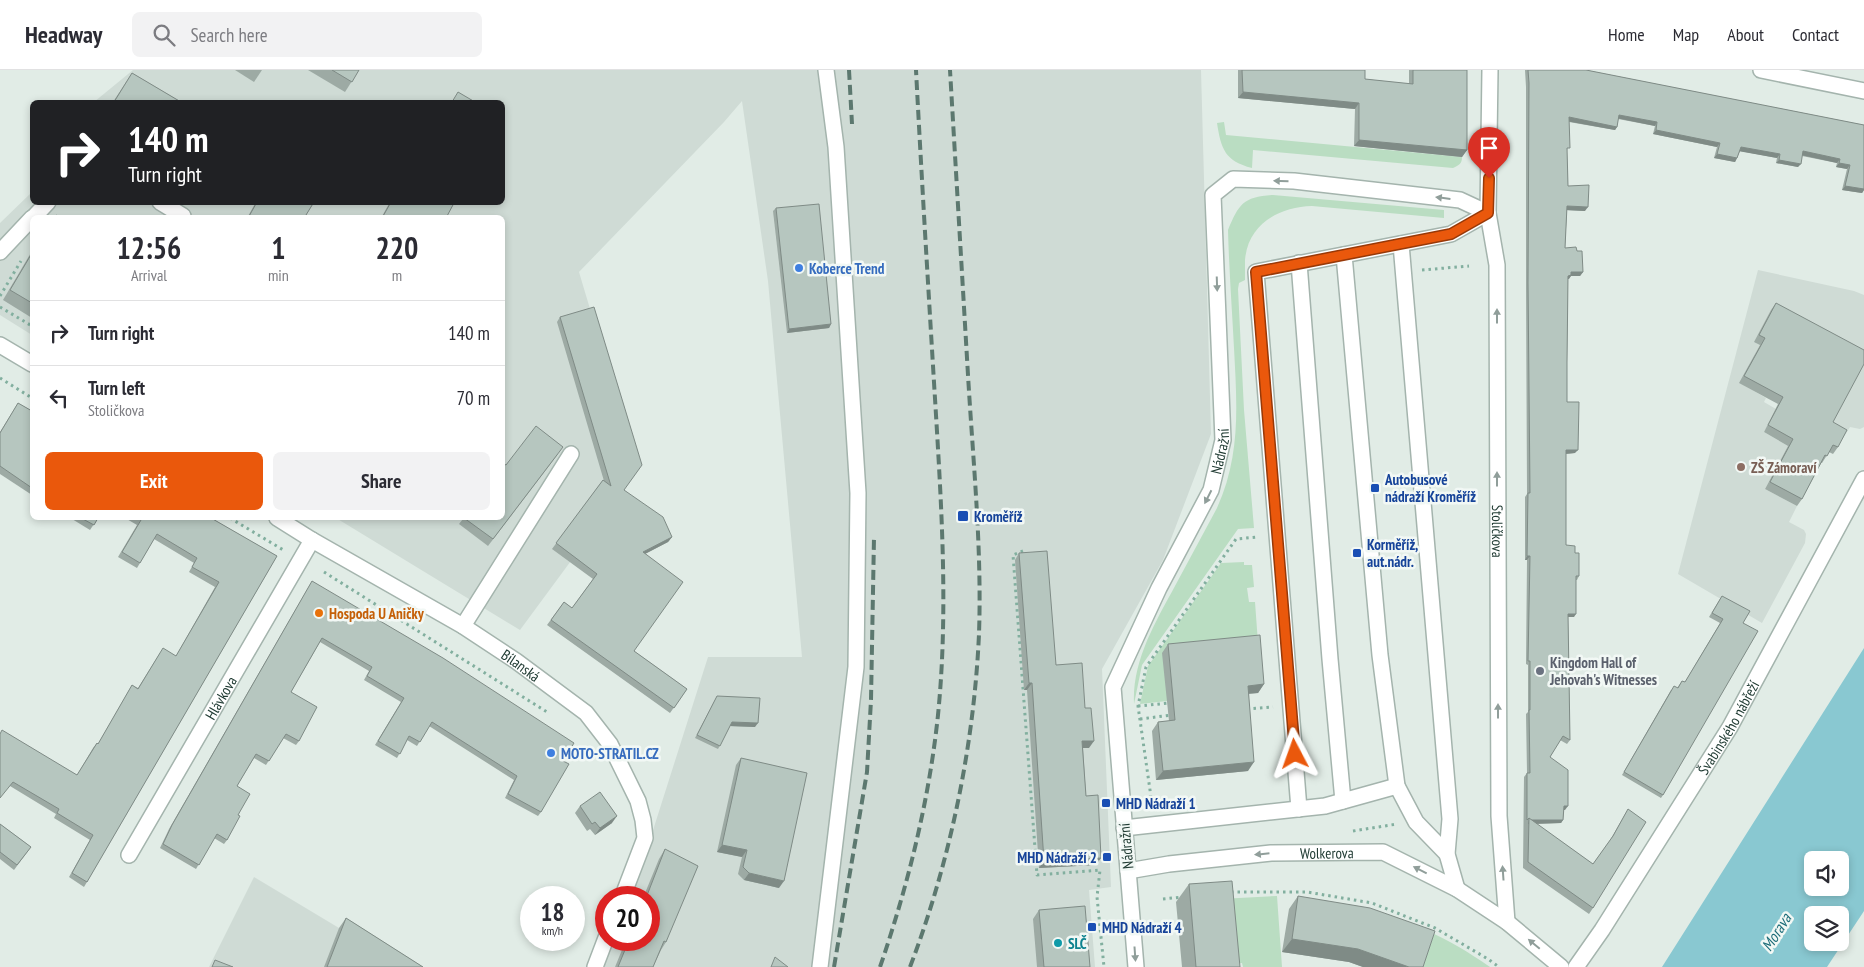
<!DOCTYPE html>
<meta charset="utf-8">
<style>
body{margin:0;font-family:"PT Sans Narrow",sans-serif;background:#f2f2f3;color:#2b2b33;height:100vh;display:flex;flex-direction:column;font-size:19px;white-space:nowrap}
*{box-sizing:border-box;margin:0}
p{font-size:16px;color:#7c7c81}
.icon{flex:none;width:28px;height:28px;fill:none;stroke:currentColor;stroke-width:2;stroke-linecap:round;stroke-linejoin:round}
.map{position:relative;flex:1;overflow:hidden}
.panel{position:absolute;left:30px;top:145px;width:475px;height:305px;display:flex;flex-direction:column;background:#fff;border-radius:8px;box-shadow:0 2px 8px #0003}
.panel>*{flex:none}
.hud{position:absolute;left:30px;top:30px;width:475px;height:105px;border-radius:8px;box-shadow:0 2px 8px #0003;background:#202124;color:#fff;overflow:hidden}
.tools{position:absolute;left:1804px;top:781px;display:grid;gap:10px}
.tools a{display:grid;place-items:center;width:45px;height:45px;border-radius:8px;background:#fff;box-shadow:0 2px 8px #0003;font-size:25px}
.speed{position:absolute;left:520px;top:816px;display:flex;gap:10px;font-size:25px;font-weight:700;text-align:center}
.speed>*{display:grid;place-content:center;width:65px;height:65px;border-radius:50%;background:#fff;box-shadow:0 2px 8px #0003;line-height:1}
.speed small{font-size:12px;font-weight:400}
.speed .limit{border:8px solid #d22;background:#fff;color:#111}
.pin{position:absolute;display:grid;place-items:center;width:42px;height:42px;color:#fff;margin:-51px -21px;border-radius:50% 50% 50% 0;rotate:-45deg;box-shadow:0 0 5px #0007}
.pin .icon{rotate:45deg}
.me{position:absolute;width:55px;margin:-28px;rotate:356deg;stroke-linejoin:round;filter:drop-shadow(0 0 4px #0008)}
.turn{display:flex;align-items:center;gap:18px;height:105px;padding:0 15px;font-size:22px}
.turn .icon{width:65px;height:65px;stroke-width:2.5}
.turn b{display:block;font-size:35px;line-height:42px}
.eta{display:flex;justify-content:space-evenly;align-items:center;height:85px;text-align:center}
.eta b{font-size:30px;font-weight:700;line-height:35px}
.primary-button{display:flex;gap:10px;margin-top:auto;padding:10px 15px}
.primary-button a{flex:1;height:58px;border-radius:8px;background:#ea580c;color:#fff;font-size:20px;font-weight:700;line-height:58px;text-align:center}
.primary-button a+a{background:#f2f2f3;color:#2b2b33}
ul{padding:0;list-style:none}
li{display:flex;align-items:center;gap:15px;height:65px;padding:0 15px;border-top:1px solid #e1e1e2}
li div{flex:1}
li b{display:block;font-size:19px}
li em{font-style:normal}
header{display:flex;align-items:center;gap:30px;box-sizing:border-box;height:70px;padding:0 25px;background:#fff;border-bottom:1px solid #e1e1e2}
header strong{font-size:24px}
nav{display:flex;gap:28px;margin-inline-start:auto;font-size:18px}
.search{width:350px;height:45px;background:#f2f2f3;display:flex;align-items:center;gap:12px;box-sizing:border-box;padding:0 18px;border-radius:8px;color:#7c7c81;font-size:19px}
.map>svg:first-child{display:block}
</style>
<header>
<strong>Headway</strong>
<div class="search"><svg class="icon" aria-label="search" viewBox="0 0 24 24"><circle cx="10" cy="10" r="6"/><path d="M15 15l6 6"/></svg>Search here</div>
<nav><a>Home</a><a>Map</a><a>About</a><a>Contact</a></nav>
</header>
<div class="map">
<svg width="1864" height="897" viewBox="0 0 1864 897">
<rect width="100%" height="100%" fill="#e1ece6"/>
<!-- built -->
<g fill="#cfdbd5">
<polygon points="133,0 1201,0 1211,364 1163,490 1102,599 1111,817 1089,820 1095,897 604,897 614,870 649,870 649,828 630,827 648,776 708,587 802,587 768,211 742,31 724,52 579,202 638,400 520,560 336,448 502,448 502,148 32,148 32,265 0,245 0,153 32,122 32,132 502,132 502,32 94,32"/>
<polygon points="1758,200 1854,221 1864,225 1864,290 1760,275 1740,313 1766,328 1764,332 1776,339 1764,362 1788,376 1765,419 1797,436 1789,452 1804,460 1806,464 1805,473 1762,553 1678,504"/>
<polygon points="1864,292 1864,357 1860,359 1850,357 1843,368 1828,359"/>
<polygon points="254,807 339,858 401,897 209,897"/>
</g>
<!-- green -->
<g fill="#baddc2">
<path d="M 1224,52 L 1226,65 L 1462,87 C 1462,94 1459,95 1453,98 L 1253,80 L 1252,98 C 1225,91 1221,79 1217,53 Z"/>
<path d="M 1273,125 L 1444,140 L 1444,148 L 1312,136 C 1279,137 1248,154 1245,190 C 1245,196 1245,203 1245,210 L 1239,213 L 1238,219 L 1244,340 L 1254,458 L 1238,459 L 1142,595 L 1134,634 C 1132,591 1155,553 1175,516 C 1189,490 1203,464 1217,438 C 1241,385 1237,335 1234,278 C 1232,239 1229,199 1228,160 C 1239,134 1243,127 1273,125 Z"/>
<polygon points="1244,492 1244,495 1252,495 1254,517 1247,518 1249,532 1255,532 1258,573 1167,631 1140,634 1148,596 1221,493"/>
<polygon points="1277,826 1282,897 1243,897 1242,893 1225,895 1220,829"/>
<path d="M 1363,837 C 1412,852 1447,867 1490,897 L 1418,897 Z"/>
</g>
<!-- water -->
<path fill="#89c8d1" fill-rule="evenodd" d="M 1864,578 L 1864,841 L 1827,897 L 1662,897 ZM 1812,790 L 1840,790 L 1840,818 L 1812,818 ZM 1812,845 L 1840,845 L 1840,872 L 1812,872 Z"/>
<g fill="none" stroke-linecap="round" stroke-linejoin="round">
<defs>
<g id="minor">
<path id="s1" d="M 1490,0 L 1488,143 L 1497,195 L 1499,746 L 1507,852"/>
<polyline points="1761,0 1864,21"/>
<polyline points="160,132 183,146 182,148"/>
<polyline points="33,148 48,132"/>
<polyline points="1401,174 1450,749 1447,784 1457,819"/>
<polyline points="0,182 32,148"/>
<polyline points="1344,185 1380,585 1397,716 1416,752 1447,784"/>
<polyline points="1299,193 1330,589 1343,731"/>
<polyline points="0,275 32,294"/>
<path id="s2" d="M 277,448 L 312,470 L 463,556 L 516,591 L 586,643 L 610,674 L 638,731 L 643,750 L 645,768 L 622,828"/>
<polyline points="463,556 571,384"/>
<polyline points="1299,739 1256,202 1451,164 1488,143"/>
<polyline points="1124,758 1325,736 1397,716"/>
<path id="s3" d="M 129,785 L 312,470"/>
<path id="s4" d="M 1128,801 L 1169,794 L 1271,783 L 1383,782 L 1457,819 L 1507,852 L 1561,897"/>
<polyline points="595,897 606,868"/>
<polyline points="820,897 856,597 858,423 836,77 826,0"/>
<path id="s5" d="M 1136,897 L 1113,617 L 1159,518 L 1211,420 L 1223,370 L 1213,125 L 1233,109 L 1294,111 L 1460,130 L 1488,143"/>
<path id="s6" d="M 1576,897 L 1602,860 L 1730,657 L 1864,409"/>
</g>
</defs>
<!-- minor casing -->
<use href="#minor" stroke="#a4b4ad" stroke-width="18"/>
<!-- path -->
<g stroke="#82af9f" stroke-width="3" stroke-dasharray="2.5 4" stroke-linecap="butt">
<polyline points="1422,200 1469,196"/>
<polyline points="0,226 21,191"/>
<polyline points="0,237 32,256"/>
<polyline points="0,308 32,328"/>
<polyline points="230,448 285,481"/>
<polyline points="1023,481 1013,485 1037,805 1100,800 1097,827 1104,897"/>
<polyline points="324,502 547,642"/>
<polyline points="1138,636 1170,633"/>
<polyline points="1247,639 1273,637"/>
<polyline points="1140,649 1172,645"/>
<polyline points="1152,734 1138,636 1146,597 1236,469 1257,467"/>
<polyline points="1353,761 1397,754"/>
<polyline points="1231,822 1307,822 1372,833 1435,858 1488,889 1499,897"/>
<polyline points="1163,829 1183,827"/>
</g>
<!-- minor -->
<use href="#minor" stroke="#fff" stroke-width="15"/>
<!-- rail -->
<g stroke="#5c786f" stroke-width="4" stroke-dasharray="10 5" stroke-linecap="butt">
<polyline points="849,0 852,54"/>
<polyline points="834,897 867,702 871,630 874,467"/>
<path d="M 880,897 C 908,815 929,731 938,645 C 948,545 942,445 936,345 C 929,230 922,115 916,0"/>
<path d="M 910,897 C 950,792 974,676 979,564 C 982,478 973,391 968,305 C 962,203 956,102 950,0"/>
</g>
</g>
<!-- wall -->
<g fill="#9daaa4">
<polygon points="235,0 262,0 254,12"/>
<polygon points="308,0 359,0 345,22"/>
<polygon points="1238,0 1365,0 1365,9 1409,14 1409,0 1467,0 1467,80 1462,87 1354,76 1355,39 1238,28"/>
<polygon points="1525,0 1586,0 1864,55 1864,120 1862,123 1842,120 1847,99 1836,97 1837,93 1802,86 1798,97 1776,93 1777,88 1740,81 1737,88 1735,92 1714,88 1717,77 1653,64 1655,56 1618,49 1617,57 1615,60 1569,52 1567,82 1568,116 1585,141 1567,140 1565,178 1577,181 1583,202 1580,206 1571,206 1568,209 1567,292 1567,332 1575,383 1566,384 1566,475 1575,483 1579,506 1577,510 1576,510 1574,547 1568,547 1570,670 1567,674 1560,670 1550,687 1565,740 1564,740 1563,750 1561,753 1536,754 1593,794 1609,772 1628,739 1593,838 1589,844 1523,798 1524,707 1527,703 1526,644 1528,642 1528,595 1526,594 1527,490 1525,490 1525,427 1527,424 1526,217 1526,17"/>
<polygon points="132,3 181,32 113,32"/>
<polygon points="256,132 314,132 306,145 310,148 247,148"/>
<polygon points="390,132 453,132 446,148 381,148"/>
<polygon points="776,138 831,254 829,258 787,263 773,141"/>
<polygon points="32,181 32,248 3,230"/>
<polygon points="1776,233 1833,352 1838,377 1833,384 1829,382 1822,393 1821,393 1802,429 1797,436 1765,419 1788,376 1764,362 1778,334 1739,313 1760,275 1754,272 1771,240"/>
<polygon points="560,247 624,420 672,467 668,472 645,484 634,581 687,619 670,643 547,555 564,532 572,538 593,509 552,479 603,410 604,411 557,252"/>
<polygon points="18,333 32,341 32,425 0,404 0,362"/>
<polygon points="558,384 488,476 459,454 506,395"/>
<polygon points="72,448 98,448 90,460 72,449"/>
<polygon points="125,448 211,448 277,486 84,817 69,807 90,770 54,748 56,744 10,716 0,663 77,705 93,678 97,673 98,674 132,615 138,618 160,583 176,586 215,517 189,502 194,493 154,469 137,498 118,487 137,455"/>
<polygon points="1019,483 1056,595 1085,638 1089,678 1083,678 1086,726 1096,795 1039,798 1027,620 1024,620 1015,490"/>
<polygon points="312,511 563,691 541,742 538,746 505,728 514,710 429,656 417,676 407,670 397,688 375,675 401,632 364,610 369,601 320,572 291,622 299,671 296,675 283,668 266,695 254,688 237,716 238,745 227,770 224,774 214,768 196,799 160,778 169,759"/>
<polygon points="1720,529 1743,553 1663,725 1661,728 1622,705 1671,620 1677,618 1682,611 1685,612 1720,553 1709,547"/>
<polygon points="1168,574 1264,614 1258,623 1249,624 1248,701 1156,710 1152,661 1158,652 1169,651 1162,583"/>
<polygon points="717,626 755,657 730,656 718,679 695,668"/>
<polygon points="741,688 779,818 744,810 738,804 742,787 717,782 736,695"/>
<polygon points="580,736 612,753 595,765 590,759 587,761 575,743"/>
<polygon points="0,754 31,777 14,800 0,789"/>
<polygon points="665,779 666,872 661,880 653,897 615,897 626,870 649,870 649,828 643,828 659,789"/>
<polygon points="1189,814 1240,897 1182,897 1176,832"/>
<polygon points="1298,826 1423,897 1363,897 1349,892 1282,882 1289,839"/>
<polygon points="1039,840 1090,897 1037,897 1033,849"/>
<polygon points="346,848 423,897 324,897 339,858"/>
</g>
<!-- shaded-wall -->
<g fill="#7f8b86">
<polygon points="1243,22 1359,33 1355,39 1238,28"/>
<polygon points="1619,45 1657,52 1655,56 1616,48"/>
<polygon points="1569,47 1617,57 1615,60 1566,51"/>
<polygon points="1656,60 1720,73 1717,77 1653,64"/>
<polygon points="1359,70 1467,80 1462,87 1354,76"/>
<polygon points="1741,77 1780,84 1777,88 1738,81"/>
<polygon points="1803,81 1840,89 1837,93 1801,85"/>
<polygon points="1717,84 1737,88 1735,92 1714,88"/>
<polygon points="1779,90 1801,94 1798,97 1776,93"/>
<polygon points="1839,93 1850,95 1847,99 1836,97"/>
<polygon points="1845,116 1864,119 1864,120 1862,123 1842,120"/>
<polygon points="1567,136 1588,137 1585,141 1564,140"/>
<polygon points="1571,202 1583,202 1580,206 1571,206 1569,209 1566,209"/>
<polygon points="831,254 829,258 787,263 789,259"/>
<polygon points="1566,380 1578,380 1575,383 1564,384"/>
<polygon points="672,467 668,472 639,487 643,482"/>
<polygon points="1527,486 1530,486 1527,490 1525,490"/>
<polygon points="1568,544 1576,544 1574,547 1566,547"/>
<polygon points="1029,613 1032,613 1027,620 1024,620"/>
<polygon points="1264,614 1258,623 1242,624 1248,616"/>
<polygon points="732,652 758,653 755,657 729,656"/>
<polygon points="1082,671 1094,671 1089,678 1077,678"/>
<polygon points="1254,692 1248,701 1156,710 1163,701"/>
<polygon points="1564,736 1568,736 1565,740 1561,740"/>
<polygon points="617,746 612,753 595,765 600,758"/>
<polygon points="1529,750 1563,750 1561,753 1528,754"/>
<polygon points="722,775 747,780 742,787 717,782"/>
<polygon points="1101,788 1096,795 1039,798 1044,791"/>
<polygon points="749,803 784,811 779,818 744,810"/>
<polygon points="1292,869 1358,879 1409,897 1363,897 1349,892 1282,882"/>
</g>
<!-- building -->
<g fill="#b6c6bf" stroke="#7f8b86">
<polygon points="332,0 359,0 352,12"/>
<polygon points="1242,0 1365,0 1365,9 1413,14 1413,0 1467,0 1467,80 1359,70 1359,33 1243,22"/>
<polygon points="1528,0 1586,0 1864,55 1864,119 1845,116 1850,95 1839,93 1840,89 1803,81 1801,94 1779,90 1780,84 1741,77 1737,88 1717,84 1720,73 1656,60 1657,52 1619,45 1617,57 1569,47 1570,78 1567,78 1568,116 1589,115 1588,137 1567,136 1565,178 1576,177 1577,181 1582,181 1583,202 1571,202 1571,205 1568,206 1567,292 1567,332 1579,332 1578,380 1566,380 1566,475 1575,476 1575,483 1579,483 1579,506 1576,506 1576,544 1568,544 1570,670 1563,666 1550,687 1568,700 1568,736 1564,736 1563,750 1531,750 1529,748 1527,750 1527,703 1530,703 1529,640 1530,640 1530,591 1528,591 1530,486 1527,486 1528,423 1530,423 1528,213 1529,13"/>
<polygon points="132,3 181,32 114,32"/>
<polygon points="458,22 475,32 452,32"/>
<polygon points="257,132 314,132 306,145 310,148 248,148"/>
<polygon points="391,132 453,132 454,133 446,148 382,148"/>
<polygon points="819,134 831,254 789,259 776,138"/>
<polygon points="56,145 61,148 54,148"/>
<polygon points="32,183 32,233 10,220"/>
<polygon points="1776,233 1864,280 1864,294 1833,352 1847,360 1838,377 1833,375 1827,386 1825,385 1802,429 1770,412 1793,369 1768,355 1783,327 1744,306 1765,268 1759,265"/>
<polygon points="594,237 642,395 624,420 663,447 672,467 643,482 683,512 634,581 687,619 674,638 551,550 564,532 572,538 597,504 556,473 603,410 611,416 560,247"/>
<polygon points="18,333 32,341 32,418 0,396 0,363"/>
<polygon points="536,356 563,377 493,469 464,448 502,448 502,396 504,394 506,395"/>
<polygon points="81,448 98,448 94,455"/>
<polygon points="137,448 211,448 277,486 87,812 72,803 93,765 57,743 59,739 13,712 0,728 0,664 2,660 77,705 97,673 98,674 132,615 138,619 163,578 176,586 219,512 192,497 197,488 157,464 140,493 122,482 141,450"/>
<polygon points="1047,481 1056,595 1082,593 1085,638 1091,638 1094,671 1082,671 1086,726 1098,725 1101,788 1044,791 1032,613 1029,613 1019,483"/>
<polygon points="312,511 443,588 574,673 563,691 569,694 541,742 508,724 517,706 432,652 420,672 409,666 400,684 378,671 404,628 367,606 372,597 322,568 291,622 317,637 299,671 286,664 269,691 256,684 237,716 250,724 238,745 240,746 227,770 217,764 199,795 163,774 172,755"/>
<polygon points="1722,526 1750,541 1743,553 1758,561 1663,725 1624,702 1674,616 1678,618 1682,611 1685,612 1723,549 1712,543"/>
<polygon points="1260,565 1264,614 1248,616 1254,692 1163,701 1158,652 1175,650 1168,574"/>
<polygon points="717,626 760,628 758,653 732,652 720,676 697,665"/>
<polygon points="741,688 807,703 784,811 749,803 743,797 747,780 722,775"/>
<polygon points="600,722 617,746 600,758 595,752 592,754 580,736"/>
<polygon points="1628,739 1646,752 1593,838 1528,792 1529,748 1593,794 1613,766"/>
<polygon points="0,754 31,777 17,795 0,782"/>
<polygon points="665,779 698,796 666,872 664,871 653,897 618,897 629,870 649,870 649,828 646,828"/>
<polygon points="1232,811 1240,897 1196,897 1189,814"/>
<polygon points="1298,826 1370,838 1435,861 1423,897 1409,897 1358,879 1292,869"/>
<polygon points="1085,836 1090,897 1044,897 1039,840"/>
<polygon points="346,848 423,897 327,897"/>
<polygon points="775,887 788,897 771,897"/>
<polygon points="215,890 233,897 212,897"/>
</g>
<!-- one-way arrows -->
<defs><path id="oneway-solid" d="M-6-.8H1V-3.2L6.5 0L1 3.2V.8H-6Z" transform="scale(1.25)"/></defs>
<g fill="#909e9a">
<use href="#oneway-solid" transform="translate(1281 111) rotate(-178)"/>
<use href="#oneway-solid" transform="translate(1443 128) rotate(-173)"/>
<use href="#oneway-solid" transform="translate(1217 214) rotate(88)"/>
<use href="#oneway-solid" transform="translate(1497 246) rotate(-90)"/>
<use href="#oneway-solid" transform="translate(1497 409) rotate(-90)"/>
<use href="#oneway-solid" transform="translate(1208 427) rotate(117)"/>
<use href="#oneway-solid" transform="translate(1498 641) rotate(-90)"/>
<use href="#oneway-solid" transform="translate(1262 784) rotate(174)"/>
<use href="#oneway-solid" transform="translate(1420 800) rotate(-153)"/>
<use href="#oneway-solid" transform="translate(1503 803) rotate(-94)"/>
<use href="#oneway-solid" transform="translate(1534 874) rotate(-140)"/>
<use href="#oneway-solid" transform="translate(1135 884) rotate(86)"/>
</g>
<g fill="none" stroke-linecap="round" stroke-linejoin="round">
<defs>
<polyline id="route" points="1295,684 1256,202 1451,164 1488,143 1489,108"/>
</defs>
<!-- route casing -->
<use href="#route" stroke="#983908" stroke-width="12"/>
<!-- route -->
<use href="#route" stroke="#ea580c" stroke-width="9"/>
</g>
<!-- markers -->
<g fill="#3f7fe0" stroke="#f2f8f5" stroke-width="2">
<circle cx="799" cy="198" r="5"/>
<circle cx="551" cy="683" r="5"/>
</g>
<circle fill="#8d6e63" stroke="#f2f8f5" stroke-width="2" cx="1741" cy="397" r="5"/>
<g fill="#1a4fb4" stroke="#f2f8f5" stroke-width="2">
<rect x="1370" y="413" width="10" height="10" rx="2.5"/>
<rect x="957" y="440" width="12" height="12" rx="2.5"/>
<rect x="1352" y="478" width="10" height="10" rx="2.5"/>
<rect x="1101" y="728" width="10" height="10" rx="2.5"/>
<rect x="1102" y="782" width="10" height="10" rx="2.5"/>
<rect x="1087" y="852" width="10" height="10" rx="2.5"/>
</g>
<circle fill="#e8710a" stroke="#f2f8f5" stroke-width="2" cx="319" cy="543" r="5"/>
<circle fill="#6b7280" stroke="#f2f8f5" stroke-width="2" cx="1540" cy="601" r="5"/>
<circle fill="#0f9aa8" stroke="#f2f8f5" stroke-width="2" cx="1058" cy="873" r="5"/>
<g text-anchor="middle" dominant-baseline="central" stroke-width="5" stroke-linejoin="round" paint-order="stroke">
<!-- shop labels -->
<g font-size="15" font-weight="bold" fill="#366cbe" stroke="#f2f8f5" text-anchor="start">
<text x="809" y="198">Koberce Trend</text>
<text x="561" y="683">MOTO-STRATIL.CZ</text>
</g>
<!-- street labels -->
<g font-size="15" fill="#213c34" stroke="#f2f8f5">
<text stroke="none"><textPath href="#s5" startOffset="541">Nádražní</textPath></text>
<text stroke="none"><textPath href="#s1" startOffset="462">Stoličkova</textPath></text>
<text stroke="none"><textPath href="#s2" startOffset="285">Bílanská</textPath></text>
<text stroke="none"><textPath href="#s3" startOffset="182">Hlávkova</textPath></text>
<text stroke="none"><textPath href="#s6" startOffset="284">Švabinského nábřeží</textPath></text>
<text transform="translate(1126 776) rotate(-95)">Nádražní</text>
<text stroke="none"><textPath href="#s4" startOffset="200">Wolkerova</textPath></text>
</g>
<!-- education labels -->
<g font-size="15" font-weight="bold" fill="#785e54" stroke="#f2f8f5" text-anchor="start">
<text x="1751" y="397">ZŠ Zámoraví</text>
</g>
<!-- transit labels -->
<g font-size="15" font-weight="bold" fill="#164399" stroke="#f2f8f5" text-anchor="start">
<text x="1385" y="409">Autobusové<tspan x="1385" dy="17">nádraží Kroměříž</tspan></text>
<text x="974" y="446">Kroměříž</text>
<text x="1367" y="474">Korměříž,<tspan x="1367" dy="17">aut.nádr.</tspan></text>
<text x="1116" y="733">MHD Nádraží 1</text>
<text x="1097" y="787" text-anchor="end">MHD Nádraží 2</text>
<text x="1102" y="857">MHD Nádraží 4</text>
</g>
<!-- food labels -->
<g font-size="15" font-weight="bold" fill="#c56008" stroke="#f2f8f5" text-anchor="start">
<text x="329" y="543">Hospoda U Aničky</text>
</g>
<!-- worship labels -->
<g font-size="15" font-weight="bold" fill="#5b616d" stroke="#f2f8f5" text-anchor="start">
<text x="1550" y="592">Kingdom Hall of<tspan x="1550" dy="17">Jehovah's Witnesses</tspan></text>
</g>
<!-- culture labels -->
<g font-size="15" font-weight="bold" fill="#0d838f" stroke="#f2f8f5" text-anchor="start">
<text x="1068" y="873">SLČ</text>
</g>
<!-- water labels -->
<g font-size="16" font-style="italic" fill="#1c6c78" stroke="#f2f8f5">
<text transform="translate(1776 862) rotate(-58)">Morava</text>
</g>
</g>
</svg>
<div class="tools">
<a><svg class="icon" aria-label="sound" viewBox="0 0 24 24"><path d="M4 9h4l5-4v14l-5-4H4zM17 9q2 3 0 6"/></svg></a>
<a><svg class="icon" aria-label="layers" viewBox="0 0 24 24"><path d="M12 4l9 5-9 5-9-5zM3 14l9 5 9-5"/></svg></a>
</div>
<div class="speed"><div>18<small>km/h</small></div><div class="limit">20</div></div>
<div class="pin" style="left:1489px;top:108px;background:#d93025"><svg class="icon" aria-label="arrive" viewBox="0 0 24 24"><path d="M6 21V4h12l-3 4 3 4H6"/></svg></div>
<svg class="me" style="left:1295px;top:684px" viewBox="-20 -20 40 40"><path d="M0-17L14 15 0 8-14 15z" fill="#ea580c" stroke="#fff" stroke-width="4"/></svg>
<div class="hud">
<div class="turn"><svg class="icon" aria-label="right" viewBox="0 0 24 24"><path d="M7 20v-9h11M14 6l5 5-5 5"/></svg><div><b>140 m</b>Turn right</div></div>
</div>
<section class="panel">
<div class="eta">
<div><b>12:56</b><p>Arrival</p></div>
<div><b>1</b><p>min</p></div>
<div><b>220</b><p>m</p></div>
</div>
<ul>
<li><svg class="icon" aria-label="right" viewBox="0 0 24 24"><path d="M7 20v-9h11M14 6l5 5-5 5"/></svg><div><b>Turn right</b></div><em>140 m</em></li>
<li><svg class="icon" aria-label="left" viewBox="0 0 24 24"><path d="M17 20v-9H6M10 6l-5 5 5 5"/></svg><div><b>Turn left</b><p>Stoličkova</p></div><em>70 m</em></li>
</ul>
<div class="primary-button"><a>Exit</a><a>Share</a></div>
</section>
</div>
